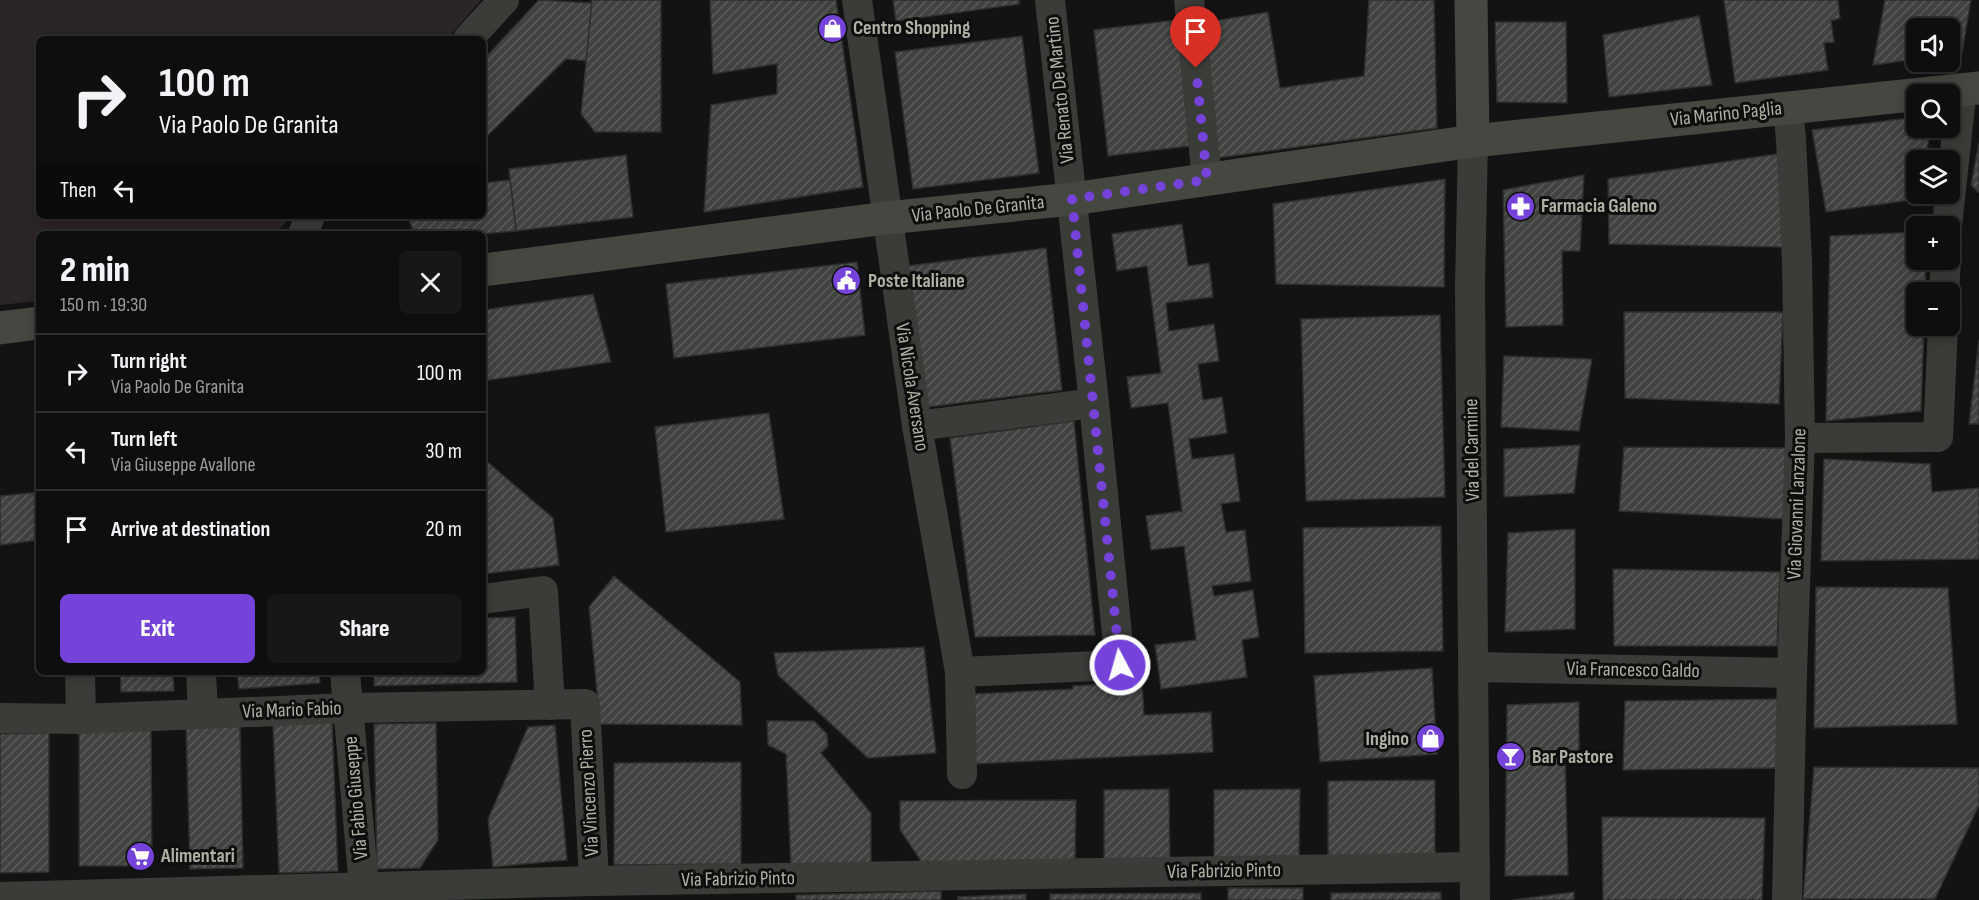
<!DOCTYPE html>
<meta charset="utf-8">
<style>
body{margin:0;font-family:"Sofia Sans Condensed",sans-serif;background:#171717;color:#f1f3f6;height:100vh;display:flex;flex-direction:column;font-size:22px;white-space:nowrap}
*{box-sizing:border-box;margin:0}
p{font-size:20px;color:#9b9c9e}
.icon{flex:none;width:33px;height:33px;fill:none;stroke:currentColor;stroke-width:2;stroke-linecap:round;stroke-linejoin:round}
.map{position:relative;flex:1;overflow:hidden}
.panel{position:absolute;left:36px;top:231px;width:450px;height:444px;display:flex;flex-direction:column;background:#0e0e0e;border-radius:9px;box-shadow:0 3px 15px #0003,0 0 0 2px #2e2e2e}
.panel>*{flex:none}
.banner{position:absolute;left:36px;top:36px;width:450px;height:183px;border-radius:9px;box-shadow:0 3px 15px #0003,0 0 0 2px #2e2e2e;background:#0e0e0e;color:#f1f3f6;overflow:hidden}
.tools{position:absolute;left:1906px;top:18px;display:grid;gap:12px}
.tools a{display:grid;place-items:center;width:54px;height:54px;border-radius:9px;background:#0e0e0e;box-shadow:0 3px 15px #0003,0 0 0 2px #2e2e2e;font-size:30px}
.pin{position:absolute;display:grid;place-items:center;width:51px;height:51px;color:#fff;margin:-62px -26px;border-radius:50% 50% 50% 0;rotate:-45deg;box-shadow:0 0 6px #0007}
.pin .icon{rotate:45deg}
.me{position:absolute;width:66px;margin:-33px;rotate:354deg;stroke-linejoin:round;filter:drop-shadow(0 0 4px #0008)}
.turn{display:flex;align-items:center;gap:21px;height:126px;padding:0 24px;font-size:27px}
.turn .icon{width:78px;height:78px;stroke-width:2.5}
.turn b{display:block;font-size:42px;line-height:51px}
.then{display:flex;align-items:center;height:57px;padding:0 24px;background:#0003;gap:12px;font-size:22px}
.round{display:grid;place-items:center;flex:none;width:63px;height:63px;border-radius:9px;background:#171717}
.headline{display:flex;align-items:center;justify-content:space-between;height:102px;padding:0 24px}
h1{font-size:36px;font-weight:800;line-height:45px}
.button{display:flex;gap:12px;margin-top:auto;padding:12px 24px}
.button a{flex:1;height:69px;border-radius:9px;background:#7542da;color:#fff;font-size:24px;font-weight:800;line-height:69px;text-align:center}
.button a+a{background:#171717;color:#f1f3f6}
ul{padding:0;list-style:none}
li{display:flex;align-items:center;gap:18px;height:78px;padding:0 24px;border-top:2px solid #2e2e2e}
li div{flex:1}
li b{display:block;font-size:22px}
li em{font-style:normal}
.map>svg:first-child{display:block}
</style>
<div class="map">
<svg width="1979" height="900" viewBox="0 0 1979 900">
<defs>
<pattern id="building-hatch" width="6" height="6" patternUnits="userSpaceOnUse" patternTransform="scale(1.5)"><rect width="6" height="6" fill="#40433f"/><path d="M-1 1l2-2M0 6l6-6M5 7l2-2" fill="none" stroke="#595c58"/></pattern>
</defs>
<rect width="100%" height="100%" fill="#121312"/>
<!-- pitch -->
<polygon fill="#2c2526" points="0,0 481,0 447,39 39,39 39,216 291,216 275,234 39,234 39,301 0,305"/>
<!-- building -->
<g fill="url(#building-hatch)" stroke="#2d2f2c" stroke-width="1.5">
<polygon points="539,0 592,3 587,61 566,59 484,139 483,138 483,60"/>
<polygon points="592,0 661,0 661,132 595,132 581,114"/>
<polygon points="710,0 836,0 863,187 704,212 711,105 777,94 777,64 713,74"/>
<polygon points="893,0 1019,0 1019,4 896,21"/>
<polygon points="1369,0 1434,0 1437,128 1217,158 1196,24 1268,12 1280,88 1364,76"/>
<polygon points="1724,0 1838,0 1840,18 1831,21 1834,42 1824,43 1828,70 1735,83"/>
<polygon points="1885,0 1971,0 1962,53 1950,55 1950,28 1917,28 1917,59 1873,65"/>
<polygon points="1699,16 1712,85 1609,97 1603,35"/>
<polygon points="1184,19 1198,145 1108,156 1094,30"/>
<polygon points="1495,22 1566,22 1567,103 1497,102"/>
<polygon points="1022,36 1039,173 913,189 895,52"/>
<polygon points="1917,117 1917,128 1931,128 1925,160 1917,160 1917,199 1826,212 1812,130"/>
<polygon points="1979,142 1979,193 1971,185"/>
<polygon points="1783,153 1784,247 1609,244 1608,179"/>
<polygon points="626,155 633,217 516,231 509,169"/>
<polygon points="1584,175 1580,251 1562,251 1563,325 1506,327 1503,190"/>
<polygon points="1445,179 1444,287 1276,284 1273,204"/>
<polygon points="510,180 516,231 483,234 415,234 407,216 483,216 483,183"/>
<polygon points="1182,224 1188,266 1209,263 1213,297 1166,303 1169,331 1214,324 1219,361 1198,364 1203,400 1222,397 1227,433 1189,439 1192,459 1234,454 1240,501 1221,504 1226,532 1245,530 1251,581 1212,586 1214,596 1253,590 1259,637 1242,640 1247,677 1161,689 1155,645 1196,640 1184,546 1151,550 1146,516 1182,511 1168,403 1131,408 1127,377 1161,373 1147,266 1117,271 1112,234"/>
<polygon points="1917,232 1917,260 1926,260 1925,292 1917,292 1917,326 1924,326 1921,411 1826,421 1830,236"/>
<polygon points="1046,248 1062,390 928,407 908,266"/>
<polygon points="857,262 865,335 674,358 666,284"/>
<polygon points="593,294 611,362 483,381 483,310"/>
<polygon points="1624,312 1783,312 1779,404 1625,398"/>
<polygon points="1440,315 1445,497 1306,501 1301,319"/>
<polygon points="1979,340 1979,424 1969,424"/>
<polygon points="1504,356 1592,359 1579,431 1501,427"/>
<polygon points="769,413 784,519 666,532 655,427"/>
<polygon points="1074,421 1095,635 975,637 950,438"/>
<polygon points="1580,445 1574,493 1504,497 1504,449"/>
<polygon points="1624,447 1786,448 1786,519 1619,511"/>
<polygon points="483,458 553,518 559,565 483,574"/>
<polygon points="1824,459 1930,464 1932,492 1979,488 1979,559 1821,561"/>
<polygon points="39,492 39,540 0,545 0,496"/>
<polygon points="1441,526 1443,651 1305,653 1303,528"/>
<polygon points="1575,529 1575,629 1505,632 1508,533"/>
<polygon points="1613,569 1780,572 1777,646 1614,646"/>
<polygon points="614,576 740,682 742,725 600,724 589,607"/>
<polygon points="1816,587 1948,588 1957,724 1814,728"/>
<polygon points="515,617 517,682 374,686 374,672 483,672 483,618"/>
<polygon points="924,647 936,753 868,758 778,675 774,653"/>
<polygon points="1432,668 1437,754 1320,762 1314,676"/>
<polygon points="120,672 173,672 174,691 121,692"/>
<polygon points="237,672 319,672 320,683 239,689"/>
<polygon points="1142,682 1144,715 1211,712 1213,752 975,764 972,694 1073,689 1073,686"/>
<polygon points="1783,699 1781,768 1623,770 1625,701"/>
<polygon points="1579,702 1579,756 1565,754 1568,875 1505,876 1507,705"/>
<polygon points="767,721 814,721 827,734 828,746 821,753 871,813 871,866 791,867 786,754 768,745"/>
<polygon points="332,722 338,871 279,873 273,725"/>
<polygon points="436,723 438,840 420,868 377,869 374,724"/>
<polygon points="555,725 567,860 493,867 488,819 528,727"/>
<polygon points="240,726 243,868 190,869 186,727"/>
<polygon points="151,730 152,866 79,866 79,731"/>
<polygon points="49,733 49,872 0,873 0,734"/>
<polygon points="741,762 741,864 614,865 614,763"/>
<polygon points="1814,767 1979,768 1979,805 1935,899 1803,899"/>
<polygon points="1435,780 1435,860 1328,860 1328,781"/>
<polygon points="1169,789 1170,871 1104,872 1104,790"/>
<polygon points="1300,789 1299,858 1214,857 1214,790"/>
<polygon points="1076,800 1075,865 927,870 900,830 900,801"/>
<polygon points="1602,817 1765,818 1762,900 1603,900"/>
<rect x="1228" y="888" width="75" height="12"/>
<polygon points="941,891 941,900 796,900 796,895"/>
<polygon points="1441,892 1441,900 1331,900 1331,893"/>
<polygon points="1574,892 1574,900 1513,900"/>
<polygon points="1201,893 1201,900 1050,900 1050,894"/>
<polygon points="1026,894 1026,900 958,900 958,897"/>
</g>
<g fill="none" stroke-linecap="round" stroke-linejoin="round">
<!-- street -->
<g stroke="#3a3c38" stroke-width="30">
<polyline points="857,0 917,426 960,672 962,774"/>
<polyline points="1189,0 1207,180"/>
<polyline points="468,39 504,0"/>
<polyline points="1473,141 1470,286 1475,900"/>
<polyline points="1947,226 1962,88"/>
<polyline points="303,234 310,216"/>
<polyline points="1944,292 1946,260"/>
<polyline points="917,426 1094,403"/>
<polyline points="1800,438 1938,437 1943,326"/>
<polyline points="483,599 543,591 550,705"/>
<polyline points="1474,667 1792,673"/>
<polyline points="80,672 81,719"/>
<polyline points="201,672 203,714"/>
<polyline points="345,672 364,887"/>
<polyline points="960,672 1120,665 1094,403 1050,0"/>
<polyline points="0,718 81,719 349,708 585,704 594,881"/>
<polyline points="0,897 594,881 1475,867"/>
<polyline points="1787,900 1792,673 1800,438 1797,261 1791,140 1788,108"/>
</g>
<!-- secondary -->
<g stroke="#454741" stroke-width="33">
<polyline points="1471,0 1473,141"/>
<polyline points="483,270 887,218 1072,199 1473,141 1979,88"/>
<polyline points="0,328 39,323"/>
</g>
</g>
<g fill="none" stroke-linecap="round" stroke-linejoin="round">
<!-- route -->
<polyline stroke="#7542da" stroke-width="10" stroke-dasharray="0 18" points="1120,665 1072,199 1207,180 1196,68"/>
</g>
<!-- icons -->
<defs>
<symbol id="shop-disc" viewBox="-11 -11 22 22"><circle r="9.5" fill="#7542da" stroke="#0d0e0d"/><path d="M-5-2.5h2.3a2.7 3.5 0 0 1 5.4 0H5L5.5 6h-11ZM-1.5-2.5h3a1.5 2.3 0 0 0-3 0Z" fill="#fff"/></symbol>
<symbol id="pharmacy-disc" viewBox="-11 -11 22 22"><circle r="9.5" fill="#7542da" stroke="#0d0e0d"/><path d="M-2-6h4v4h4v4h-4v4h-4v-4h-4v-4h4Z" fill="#fff"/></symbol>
<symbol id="civic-disc" viewBox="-11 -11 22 22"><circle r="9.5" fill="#7542da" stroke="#0d0e0d"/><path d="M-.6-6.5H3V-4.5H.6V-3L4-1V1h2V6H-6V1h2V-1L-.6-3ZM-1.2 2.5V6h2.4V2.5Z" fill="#fff"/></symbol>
<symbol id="bar-disc" viewBox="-11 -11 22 22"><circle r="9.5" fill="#7542da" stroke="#0d0e0d"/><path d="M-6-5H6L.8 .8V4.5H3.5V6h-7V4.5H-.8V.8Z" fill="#fff"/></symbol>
<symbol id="supermarket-disc" viewBox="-11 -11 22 22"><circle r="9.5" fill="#7542da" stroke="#0d0e0d"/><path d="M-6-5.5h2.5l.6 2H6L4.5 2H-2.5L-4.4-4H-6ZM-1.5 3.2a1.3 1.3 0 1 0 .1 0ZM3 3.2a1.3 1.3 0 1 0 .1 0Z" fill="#fff"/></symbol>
</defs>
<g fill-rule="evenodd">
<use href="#shop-disc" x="816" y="12" width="33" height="33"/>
<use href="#pharmacy-disc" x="1504" y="190" width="33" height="33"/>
<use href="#civic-disc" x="830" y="264" width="33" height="33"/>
<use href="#shop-disc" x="1414" y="722" width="33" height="33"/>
<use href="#bar-disc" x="1494" y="740" width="33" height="33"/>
<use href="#supermarket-disc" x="124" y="840" width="33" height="33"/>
</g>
<g text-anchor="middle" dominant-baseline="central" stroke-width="6" stroke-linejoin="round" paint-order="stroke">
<!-- poi labels -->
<g font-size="20" font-weight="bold" fill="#adb2a5" stroke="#0d0e0d" text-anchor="start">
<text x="853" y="28">Centro Shopping</text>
<text x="1541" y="206">Farmacia Galeno</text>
<text x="868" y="281">Poste Italiane</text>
<text x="1409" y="739" text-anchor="end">Ingino</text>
<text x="1532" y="757">Bar Pastore</text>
<text x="161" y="856">Alimentari</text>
</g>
<!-- street labels -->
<g font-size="20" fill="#adb2a5" stroke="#0d0e0d">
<text transform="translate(1060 90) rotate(-96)">Via Renato De Martino</text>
<text transform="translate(1726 114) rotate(-6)">Via Marino Paglia</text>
<text transform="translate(978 209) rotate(-6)">Via Paolo De Granita</text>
<text transform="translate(912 387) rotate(81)">Via Nicola Aversano</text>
<text transform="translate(1472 450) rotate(-91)">Via del Carmine</text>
<text transform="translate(1797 504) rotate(-88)">Via Giovanni Lanzalone</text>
<text transform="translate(1633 670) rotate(1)">Via Francesco Galdo</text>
<text transform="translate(292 710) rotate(-2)">Via Mario Fabio</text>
<text transform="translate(589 793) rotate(-93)">Via Vincenzo Pierro</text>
<text transform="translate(356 798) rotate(-95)">Via Fabio Giuseppe</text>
<text transform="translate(1224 871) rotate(-1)">Via Fabrizio Pinto</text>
<text transform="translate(738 879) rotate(-1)">Via Fabrizio Pinto</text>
</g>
</g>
</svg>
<div class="tools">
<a><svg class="icon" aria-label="sound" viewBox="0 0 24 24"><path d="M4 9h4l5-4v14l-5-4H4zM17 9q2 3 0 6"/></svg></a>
<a><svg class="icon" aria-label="search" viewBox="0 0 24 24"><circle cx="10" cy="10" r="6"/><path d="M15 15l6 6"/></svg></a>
<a><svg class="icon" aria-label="layers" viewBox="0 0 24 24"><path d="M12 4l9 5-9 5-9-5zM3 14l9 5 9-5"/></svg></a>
<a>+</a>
<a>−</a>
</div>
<div class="pin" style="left:1196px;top:68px;background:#d93025"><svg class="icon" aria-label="arrive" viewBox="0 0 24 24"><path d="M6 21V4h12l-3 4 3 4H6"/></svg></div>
<svg class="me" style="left:1120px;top:665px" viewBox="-20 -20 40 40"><circle r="17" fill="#7542da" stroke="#fff" stroke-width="3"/><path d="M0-11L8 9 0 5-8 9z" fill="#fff"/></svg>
<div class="banner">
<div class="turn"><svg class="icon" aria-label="right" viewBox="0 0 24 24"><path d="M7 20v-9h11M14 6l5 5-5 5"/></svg><div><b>100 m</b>Via Paolo De Granita</div></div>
<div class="then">Then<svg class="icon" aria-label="left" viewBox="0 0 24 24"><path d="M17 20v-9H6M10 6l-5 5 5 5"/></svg></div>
</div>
<section class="panel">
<div class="headline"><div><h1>2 min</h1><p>150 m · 19:30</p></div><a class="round"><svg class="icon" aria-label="close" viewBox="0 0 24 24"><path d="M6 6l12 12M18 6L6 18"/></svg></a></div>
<ul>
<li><svg class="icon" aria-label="right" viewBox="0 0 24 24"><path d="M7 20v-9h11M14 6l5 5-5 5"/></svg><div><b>Turn right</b><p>Via Paolo De Granita</p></div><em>100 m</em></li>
<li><svg class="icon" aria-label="left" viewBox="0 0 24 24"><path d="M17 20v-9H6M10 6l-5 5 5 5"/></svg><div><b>Turn left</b><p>Via Giuseppe Avallone</p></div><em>30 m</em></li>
<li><svg class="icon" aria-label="arrive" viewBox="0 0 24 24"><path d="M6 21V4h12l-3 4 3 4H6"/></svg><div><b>Arrive at destination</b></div><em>20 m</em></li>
</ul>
<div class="button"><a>Exit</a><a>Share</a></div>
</section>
</div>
